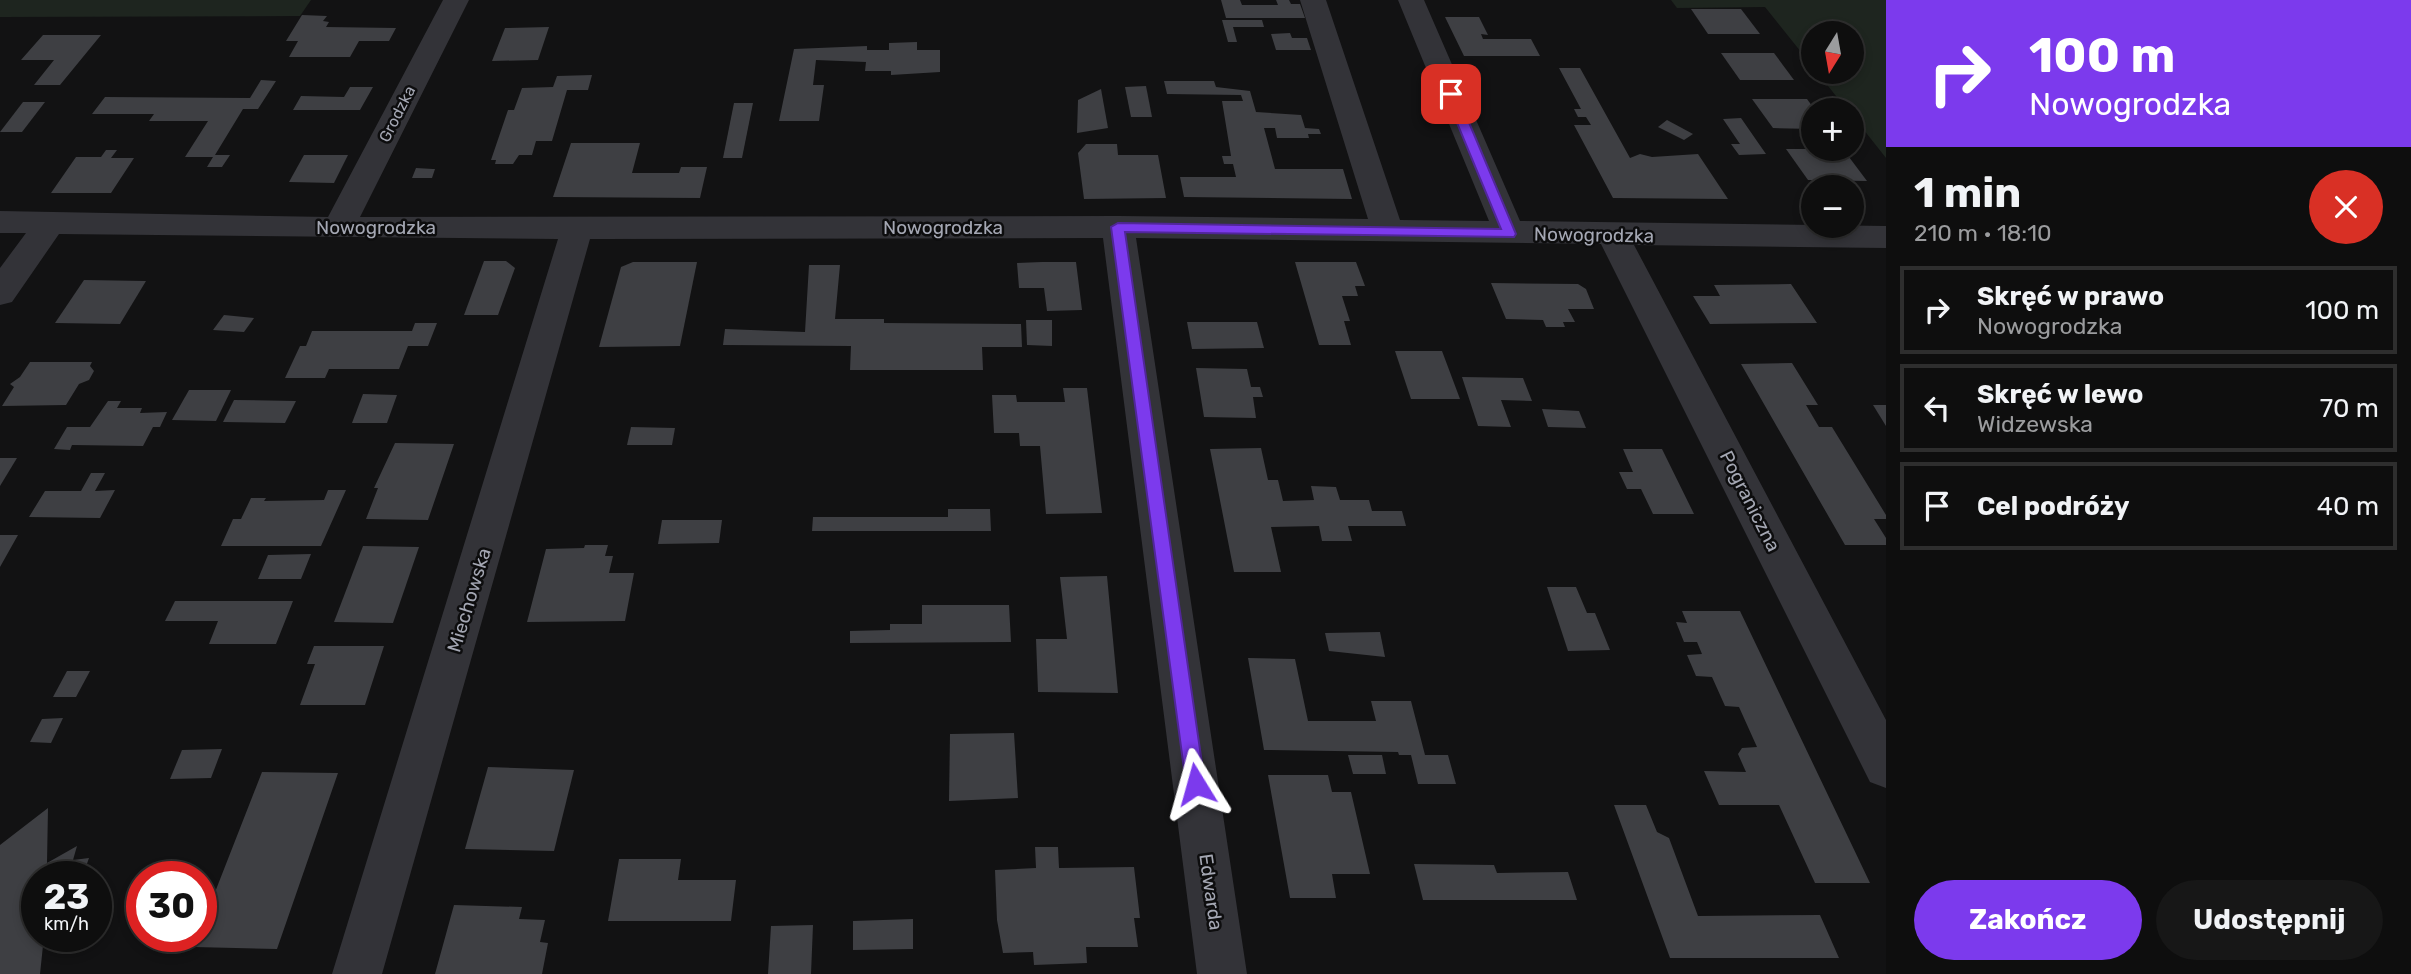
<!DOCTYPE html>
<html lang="pl">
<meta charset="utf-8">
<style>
body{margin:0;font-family:Rubik,sans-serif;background:#171717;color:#f1f3f6;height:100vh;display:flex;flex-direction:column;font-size:26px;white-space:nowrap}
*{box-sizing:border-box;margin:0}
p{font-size:23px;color:#9b9c9e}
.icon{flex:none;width:38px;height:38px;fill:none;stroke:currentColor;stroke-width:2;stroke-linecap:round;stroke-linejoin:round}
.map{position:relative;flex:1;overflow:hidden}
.panel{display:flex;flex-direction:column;background:#0e0e0e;width:525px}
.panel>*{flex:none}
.banner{background:#7c3aed;color:#fff;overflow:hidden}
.needle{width:46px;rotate:191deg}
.tools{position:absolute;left:1801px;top:21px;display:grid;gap:14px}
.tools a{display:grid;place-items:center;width:63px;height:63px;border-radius:50%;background:#0e0e0e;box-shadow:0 4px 10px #0003,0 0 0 2px #2e2e2e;font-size:35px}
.speed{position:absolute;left:21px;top:861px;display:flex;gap:14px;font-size:35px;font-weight:700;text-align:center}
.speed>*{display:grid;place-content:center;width:91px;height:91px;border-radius:50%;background:#0e0e0e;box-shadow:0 4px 10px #0003,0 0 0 2px #2e2e2e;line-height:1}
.speed small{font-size:18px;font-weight:400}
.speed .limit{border:10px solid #d22;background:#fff;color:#111}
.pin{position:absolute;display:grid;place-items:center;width:60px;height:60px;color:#fff;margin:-30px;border-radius:14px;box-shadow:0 4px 10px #0006}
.me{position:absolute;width:77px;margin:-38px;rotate:352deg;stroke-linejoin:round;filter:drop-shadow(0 0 5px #0008)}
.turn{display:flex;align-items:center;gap:24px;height:147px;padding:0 28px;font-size:32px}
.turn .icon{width:91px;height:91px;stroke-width:2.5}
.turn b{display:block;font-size:49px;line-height:60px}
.round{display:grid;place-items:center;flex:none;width:74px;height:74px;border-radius:37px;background:#171717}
.head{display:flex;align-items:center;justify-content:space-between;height:119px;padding:0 28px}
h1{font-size:42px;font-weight:700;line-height:52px}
.button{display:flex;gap:14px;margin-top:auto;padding:14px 28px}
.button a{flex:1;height:80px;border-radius:42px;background:#7c3aed;color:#fff;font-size:28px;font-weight:700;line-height:80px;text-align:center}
.button a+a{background:#171717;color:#f1f3f6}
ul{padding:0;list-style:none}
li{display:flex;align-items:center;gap:21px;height:88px;margin:0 14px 10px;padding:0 14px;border:4px solid #2e2e2e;border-radius:0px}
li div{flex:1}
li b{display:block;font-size:26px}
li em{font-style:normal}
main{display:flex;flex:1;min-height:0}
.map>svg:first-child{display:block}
</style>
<main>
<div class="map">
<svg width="1886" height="974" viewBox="0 0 1886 974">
<rect width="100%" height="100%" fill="#121213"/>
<!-- green -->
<g fill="#1e251f">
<polygon points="0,0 311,0 300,16 0,17"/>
<polygon points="1671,0 1886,0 1886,158 1852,115 1852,110 1847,110 1817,72 1852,72 1852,33 1813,33 1813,67 1765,7 1677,8"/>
</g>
<!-- building -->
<g fill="#3e3f43">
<polygon points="1221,0 1240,0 1242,5 1278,5 1276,0 1289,0 1291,4 1300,4 1305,18 1226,18"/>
<polygon points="1691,9 1741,9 1760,34 1708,34"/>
<polygon points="302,15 327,16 323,21 329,22 326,27 396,28 389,41 359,41 350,57 289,57 298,41 286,41"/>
<polygon points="1445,17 1479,17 1488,35 1481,34 1483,39 1531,39 1540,56 1464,56"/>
<polygon points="1222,20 1262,20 1264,27 1233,27 1237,42 1228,42"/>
<polygon points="549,27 538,60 492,61 505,28"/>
<polygon points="1290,33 1292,38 1307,38 1311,50 1276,50 1271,34"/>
<polygon points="43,35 101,35 60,85 34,85 54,60 21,60"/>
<polygon points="917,42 917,50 940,50 940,72 891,75 891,71 865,71 866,62 816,60 813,85 824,85 819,121 779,121 794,49 867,46 867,50 889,50 889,43"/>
<polygon points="1721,53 1774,53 1794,80 1740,80"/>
<polygon points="1559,68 1580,68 1630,158 1640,154 1652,157 1698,154 1728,199 1613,198 1574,125 1591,125 1586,117 1578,117 1574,109 1581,109"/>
<polygon points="592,75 588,90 567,90 552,141 536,141 532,155 519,155 513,164 495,164 496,160 491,160 508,110 514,110 522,88 553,87 557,76"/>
<polygon points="261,80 276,81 258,109 243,109 215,155 230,155 222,167 207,167 213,157 185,157 208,121 149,121 154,114 92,114 105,97 250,98"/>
<polygon points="1164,81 1214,81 1216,87 1250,91 1256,112 1301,115 1305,128 1319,129 1321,134 1308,134 1309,138 1277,138 1275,128 1264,128 1275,169 1343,169 1352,199 1184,197 1180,177 1236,177 1233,164 1224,164 1222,156 1231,156 1222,101 1243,101 1241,95 1167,94"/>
<polygon points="1146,86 1152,117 1131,117 1125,87"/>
<polygon points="350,87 373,87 360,110 293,110 301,96 344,97"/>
<polygon points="1101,89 1108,128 1077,133 1078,100"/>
<polygon points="1752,99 1807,99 1815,110 1813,129 1773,128"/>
<polygon points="23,102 45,102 22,132 0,132"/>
<polygon points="734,103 753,103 742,158 723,158"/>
<polygon points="1741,118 1759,144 1766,154 1739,155 1731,144 1740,144 1723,119"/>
<polygon points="1667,120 1693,134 1684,140 1658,127"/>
<polygon points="571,143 640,143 632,173 679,173 681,167 707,167 700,198 553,197"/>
<polygon points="1086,144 1117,144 1118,155 1158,155 1166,198 1084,199 1078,153"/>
<polygon points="1786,149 1843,149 1867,181 1808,180"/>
<polygon points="106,150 117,150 111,158 134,158 111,193 51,193 76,157 101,157"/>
<polygon points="304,155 348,155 334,183 289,182"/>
<polygon points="416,168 433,169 435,169 432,178 412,178"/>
<polygon points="484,261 506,261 515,268 498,315 464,315"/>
<polygon points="633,262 697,262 680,346 599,347 621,267"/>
<polygon points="1042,262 1076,262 1082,310 1047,311 1044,288 1019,288 1017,263"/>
<polygon points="1295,262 1356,262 1365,286 1355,286 1358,296 1342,296 1350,321 1344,321 1351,345 1319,345"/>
<polygon points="809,265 840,265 835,319 884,319 884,323 1021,324 1022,347 982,347 983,370 850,370 851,346 723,345 725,329 805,332"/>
<polygon points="84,280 146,281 120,324 55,323"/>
<polygon points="1491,283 1578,284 1586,289 1594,309 1568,309 1575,322 1563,322 1565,327 1546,327 1543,320 1506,319"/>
<polygon points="1791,284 1817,323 1710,324 1693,296 1720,296 1714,285"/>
<polygon points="224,315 254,318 244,332 213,330"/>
<polygon points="1026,320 1052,320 1052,346 1027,345"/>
<polygon points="1187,322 1257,322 1264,348 1192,349"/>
<polygon points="415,323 437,323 428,346 408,346 399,369 329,369 325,378 285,378 300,346 306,346 312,331 412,331"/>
<polygon points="1395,351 1442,351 1460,399 1411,399"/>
<polygon points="30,362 92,362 90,366 94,371 89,380 79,384 66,405 2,406 14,387 10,384 20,377"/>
<polygon points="1792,363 1818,405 1806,405 1819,427 1832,427 1886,515 1886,519 1874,519 1886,538 1886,545 1845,545 1741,364"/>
<polygon points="1196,368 1247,369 1251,387 1260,387 1263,397 1253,397 1256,418 1204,417"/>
<polygon points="1462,377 1523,378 1532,401 1501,400 1511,427 1478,426"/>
<polygon points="1063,388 1087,388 1102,513 1046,514 1040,446 1020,446 1019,433 994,433 992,395 1016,395 1017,402 1065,402"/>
<polygon points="189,390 231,390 216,421 172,420"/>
<polygon points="363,394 397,395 387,423 352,423"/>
<polygon points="234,400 296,401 285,423 223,422"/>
<polygon points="108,401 121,401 117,408 142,408 140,413 167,412 160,427 153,427 143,446 72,445 70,450 54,449 67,427 90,427"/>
<polygon points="1873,405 1886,405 1886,426"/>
<polygon points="1542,409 1579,411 1586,428 1548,427"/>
<polygon points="631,427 675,428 672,445 627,445"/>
<polygon points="395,443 454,444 428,520 366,519 378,488 374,488"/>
<polygon points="1261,448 1268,480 1278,480 1283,501 1314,500 1311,486 1336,487 1340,500 1369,500 1372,511 1402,511 1406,526 1348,526 1352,541 1322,541 1319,526 1271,527 1281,572 1234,572 1210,449"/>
<polygon points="1623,449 1662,449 1694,514 1653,514 1641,489 1627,489 1619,472 1633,472"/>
<polygon points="0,458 17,458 0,486"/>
<polygon points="91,473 105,473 95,491 115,490 100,518 29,517 45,491 81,491"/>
<polygon points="328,490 346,490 321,546 221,546 233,519 241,519 251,498 266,498 264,501 324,500"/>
<polygon points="948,509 990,509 991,531 812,531 813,517 948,517"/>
<polygon points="662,520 722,520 719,543 658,544"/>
<polygon points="0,535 18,535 0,567"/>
<polygon points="585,545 608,545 605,556 613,556 609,573 634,573 625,621 527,622 546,549 584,548"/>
<polygon points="363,546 419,547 393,623 334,622"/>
<polygon points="311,554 301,579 258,579 268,555"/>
<polygon points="1107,576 1118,693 1038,692 1036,639 1067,639 1060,577"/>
<polygon points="1547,587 1576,587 1587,613 1595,613 1610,650 1568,651"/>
<polygon points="175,601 293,601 276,644 209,644 218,621 165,621"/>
<polygon points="922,605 1009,605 1011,642 850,643 850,631 890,630 890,624 922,624"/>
<polygon points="1682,611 1740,611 1870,883 1815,883 1779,805 1719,805 1704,771 1746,772 1738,754 1742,748 1757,747 1739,707 1725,706 1712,677 1696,676 1687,655 1702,654 1697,642 1684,642 1676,622 1687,623"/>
<polygon points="1380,632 1385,657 1329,651 1325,633"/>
<polygon points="314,646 384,646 365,705 300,705 315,664 307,664"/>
<polygon points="1248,658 1295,659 1308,721 1376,721 1371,701 1411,701 1425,755 1448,755 1456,784 1418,784 1411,755 1399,755 1398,752 1264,750"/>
<polygon points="67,671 90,671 76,697 53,697"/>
<polygon points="63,718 51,743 30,742 42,719"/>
<polygon points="1014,733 1018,798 949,801 950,734"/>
<polygon points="222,749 211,778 170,779 182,750"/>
<polygon points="1348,755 1382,755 1386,774 1353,774"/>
<polygon points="488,767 574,770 554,851 465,849"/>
<polygon points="262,772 338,773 277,949 194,947 198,936 201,936 201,928"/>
<polygon points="1268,775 1328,775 1332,792 1351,792 1370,874 1332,874 1336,898 1290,898"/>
<polygon points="1614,805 1646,805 1657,832 1669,838 1698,916 1820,915 1839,958 1670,958"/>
<polygon points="48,808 47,863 77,846 73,860 89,858 83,875 37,877 37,936 44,936 40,974 0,974 0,845"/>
<polygon points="1035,847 1058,847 1059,868 1134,867 1140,918 1134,918 1138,947 1086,947 1087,963 1034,965 1033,952 1003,953 997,920 995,870 1036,868"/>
<polygon points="619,859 681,859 678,880 736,880 731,921 608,921"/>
<polygon points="1414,864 1494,865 1497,873 1568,872 1577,900 1423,900"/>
<polygon points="454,905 522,907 519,919 545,920 540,942 548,943 542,974 435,974"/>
<polygon points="913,919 913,949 853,950 853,921"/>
<polygon points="813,925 811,974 768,974 771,926"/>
</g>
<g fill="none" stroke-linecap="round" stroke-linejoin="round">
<!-- minor -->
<polygon fill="#333338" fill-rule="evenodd" points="443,0 469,0 360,217 1118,216 1368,219 1300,0 1326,0 1400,220 1489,221 1398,0 1424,0 1520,221 1886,226 1886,248 1634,245 1886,720 1886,788 1870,782 1601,244 1136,238 1247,974 1197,974 1103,238 590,239 382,974 332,974 558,239 59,234 12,302 0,305 0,268 26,233 0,233 0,211 328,217"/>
</g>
<!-- route -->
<polygon fill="#7c3aed" stroke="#51269a" stroke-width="2" points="1451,90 1457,94 1516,234 1514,237 1125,232 1205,784 1203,791 1196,794 1189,791 1186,784 1111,227 1118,223 1501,229 1445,94"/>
<g text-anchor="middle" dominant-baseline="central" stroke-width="5" stroke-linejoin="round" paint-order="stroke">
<!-- far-street labels -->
<g font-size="16" fill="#a4a7b3" stroke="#0d0d0e">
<text transform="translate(397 114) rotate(-63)">Grodzka</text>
</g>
<!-- street labels -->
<g font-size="19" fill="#a4a7b3" stroke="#0d0d0e">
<text x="376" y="227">Nowogrodzka</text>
<text x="943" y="227">Nowogrodzka</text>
<text transform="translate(1594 235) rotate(1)">Nowogrodzka</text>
<text transform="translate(1750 501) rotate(63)">Pograniczna</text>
<text transform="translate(469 600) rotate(-73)">Miechowska</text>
<text transform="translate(1211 892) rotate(82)">Edwarda</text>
</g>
</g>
</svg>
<div class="tools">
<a><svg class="needle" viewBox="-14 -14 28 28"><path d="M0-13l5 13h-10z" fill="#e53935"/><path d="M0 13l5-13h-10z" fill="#9b9c9e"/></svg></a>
<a>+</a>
<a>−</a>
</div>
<div class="speed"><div>23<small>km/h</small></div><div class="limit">30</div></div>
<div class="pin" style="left:1451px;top:94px;background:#d93025"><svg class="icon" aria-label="arrive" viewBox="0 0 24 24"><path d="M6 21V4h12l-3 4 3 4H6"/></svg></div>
<svg class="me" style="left:1196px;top:784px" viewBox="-20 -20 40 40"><path d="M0-17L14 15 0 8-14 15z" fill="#7c3aed" stroke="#fff" stroke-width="4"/></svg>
</div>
<section class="panel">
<div class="banner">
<div class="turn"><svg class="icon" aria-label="right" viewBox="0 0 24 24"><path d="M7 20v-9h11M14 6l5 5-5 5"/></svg><div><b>100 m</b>Nowogrodzka</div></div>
</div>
<div class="head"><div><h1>1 min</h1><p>210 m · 18:10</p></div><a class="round" style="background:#d93025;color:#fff"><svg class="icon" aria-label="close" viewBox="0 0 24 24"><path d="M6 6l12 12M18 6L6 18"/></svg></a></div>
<ul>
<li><svg class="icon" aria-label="right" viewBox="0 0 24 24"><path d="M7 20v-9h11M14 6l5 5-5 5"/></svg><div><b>Skręć w prawo</b><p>Nowogrodzka</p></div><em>100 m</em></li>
<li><svg class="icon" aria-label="left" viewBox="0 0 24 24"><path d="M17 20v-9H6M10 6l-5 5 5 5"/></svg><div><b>Skręć w lewo</b><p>Widzewska</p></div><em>70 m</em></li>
<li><svg class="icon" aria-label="arrive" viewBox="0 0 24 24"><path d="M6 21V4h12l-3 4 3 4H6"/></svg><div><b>Cel podróży</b></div><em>40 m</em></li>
</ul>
<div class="button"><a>Zakończ</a><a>Udostępnij</a></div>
</section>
</main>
